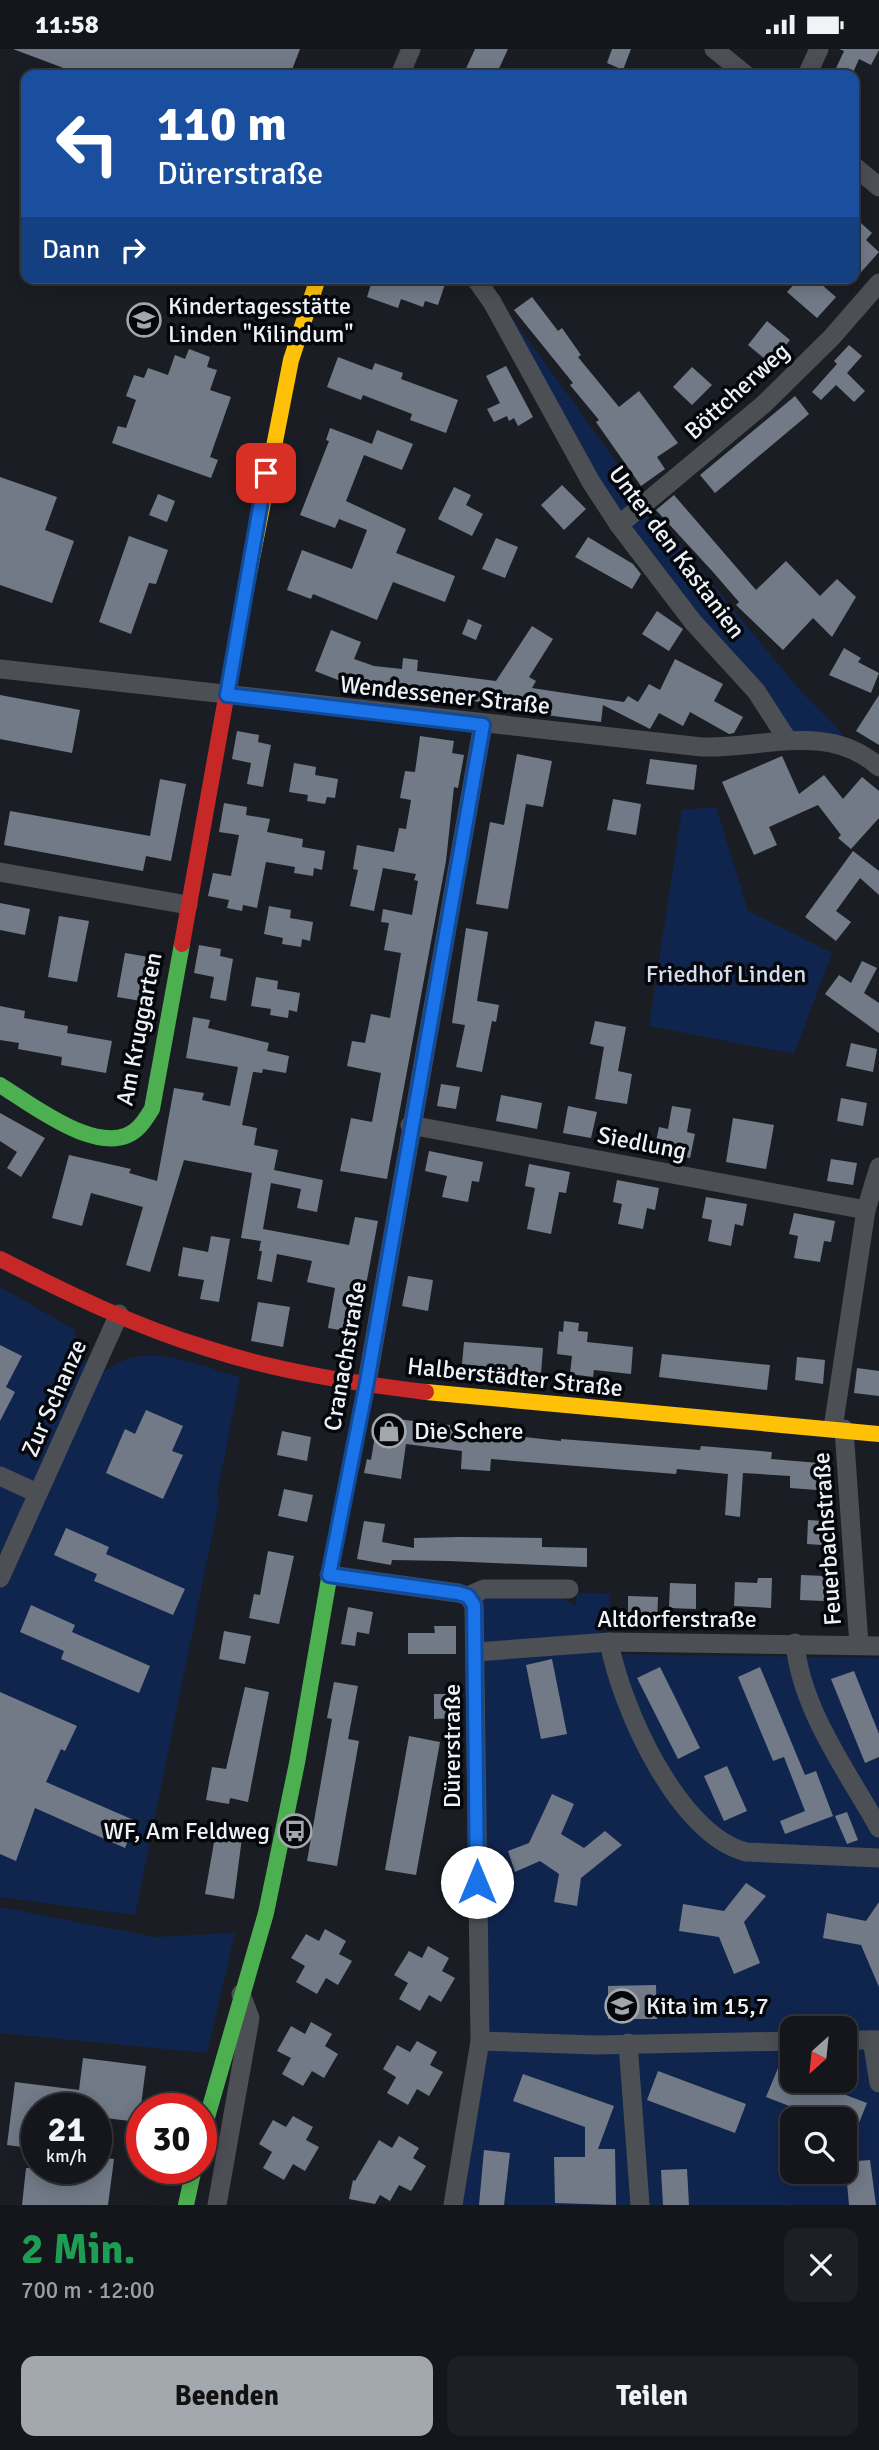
<!DOCTYPE html>
<html lang="de">
<meta charset="utf-8">
<style>
body{margin:0;font-family:Signika,sans-serif;background:#1d1f24;color:#f1f3f6;height:100vh;display:flex;flex-direction:column;font-size:26px;white-space:nowrap}
*{box-sizing:border-box;margin:0}
p{font-size:23px;color:#9d9fa3}
.icon{flex:none;width:38px;height:38px;fill:none;stroke:currentColor;stroke-width:2;stroke-linecap:round;stroke-linejoin:round}
.map{position:relative;height:2156px;overflow:hidden}
.panel{display:flex;flex-direction:column;background:#14161b;flex:1}
.panel>*{flex:none}
.hud{position:absolute;left:21px;top:21px;width:838px;height:214px;border-radius:14px;box-shadow:0 4px 18px #0003,0 0 0 2px #33353a;background:#1a4fa0;color:#fff;overflow:hidden}
.needle{width:46px;rotate:207deg}
.buttons{position:absolute;left:780px;top:1967px;display:grid;gap:14px}
.buttons a{display:grid;place-items:center;width:77px;height:77px;border-radius:14px;background:#14161b;box-shadow:0 4px 18px #0003,0 0 0 2px #33353a;font-size:35px}
.speed{position:absolute;left:21px;top:2044px;display:flex;gap:14px;font-size:35px;font-weight:700;text-align:center}
.speed>*{display:grid;place-content:center;width:91px;height:91px;border-radius:50%;background:#14161b;box-shadow:0 4px 18px #0003,0 0 0 2px #33353a;line-height:1}
.speed small{font-size:18px;font-weight:400}
.speed .limit{border:10px solid #d22;background:#fff;color:#111}
.pin{position:absolute;display:grid;place-items:center;width:60px;height:60px;color:#fff;margin:-30px;border-radius:14px;box-shadow:0 4px 10px #0006}
.me{position:absolute;width:77px;margin:-38px;rotate:0deg;stroke-linejoin:round;filter:drop-shadow(0 0 5px #0008)}
.turn{display:flex;align-items:center;gap:24px;height:147px;padding:0 21px;font-size:32px}
.turn .icon{width:91px;height:91px;stroke-width:2.5}
.turn b{display:block;font-size:49px;line-height:60px}
.then{display:flex;align-items:center;height:66px;padding:0 21px;background:#0003;gap:14px;font-size:26px}
.round{display:grid;place-items:center;flex:none;width:74px;height:74px;border-radius:14px;background:#1d1f24}
.head{display:flex;align-items:center;justify-content:space-between;height:119px;padding:0 21px}
h1{font-size:42px;font-weight:800;line-height:52px;color:#1e9e55}
.primary-button{display:flex;gap:14px;margin-top:auto;padding:14px 21px}
.primary-button a{flex:1;height:80px;border-radius:14px;background:#a3a7ae;color:#111;font-size:28px;font-weight:800;line-height:80px;text-align:center}
.primary-button a+a{background:#1d1f24;color:#f1f3f6}
.status{display:flex;justify-content:space-between;align-items:center;height:49px;padding:0 35px;background:#14161b;direction:ltr}
.status svg{height:19px;fill:currentColor}
.map>svg:first-child{display:block}
</style>
<div class="status"><b>11:58</b><svg viewBox="0 0 49 12"><path d="M0 12V9h3v3zM5 12V6h3v6zM10 12V3h3v9zM15 12V0h3v12zM26 1h20v11H26zM47 4h2v5h-2z"/></svg></div>
<div class="map">
<svg width="879" height="2156" viewBox="0 0 879 2156">
<rect width="100%" height="100%" fill="#1a1e24"/>
<!-- green -->
<g fill="#10254e" fill-rule="evenodd">
<polygon points="492,253 513,270 646,454 802,644 839,681 847,697 787,690 619,476"/>
<polygon points="716,758 748,862 832,904 794,1005 649,977 682,761"/>
<path d="M 0,1238 L 75,1281 L 77,1308 L 106,1322 C 144,1290 197,1317 240,1328 L 216,1450 L 220,1447 L 135,1866 L 0,1848 Z"/>
<path d="M 553,1544 L 576,1557 L 577,1544 L 610,1545 L 609,1565 L 605,1565 L 605,1575 L 596,1575 L 603,1583 L 600,1605 L 879,1609 L 879,2156 L 446,2156 L 472,1982 L 469,1556 L 495,1545 ZM 793,1979 L 845,1979 L 845,2032 L 793,2032 ZM 793,2070 L 845,2070 L 845,2123 L 793,2123 Z"/>
<polygon points="0,1858 155,1888 235,1884 207,2004 0,1984"/>
</g>
<!-- building -->
<g fill="#727a88">
<polygon points="13,0 300,0 290,26 82,26"/>
<polygon points="475,0 508,0 496,26 463,26"/>
<polygon points="612,0 631,0 623,21 607,14"/>
<polygon points="839,0 879,0 879,1 871,16 859,10 852,26 833,26 844,2"/>
<polygon points="854,168 872,184 866,191 879,203 854,231"/>
<polygon points="373,229 447,229 438,256 425,252 423,258 401,250 398,259 367,248"/>
<polygon points="800,229 814,229 836,248 817,269 787,243"/>
<polygon points="532,248 558,282 562,279 581,306 578,308 619,358 639,342 678,394 657,408 665,420 641,437 596,373 599,371 570,336 573,334 514,261"/>
<polygon points="767,272 790,291 771,315 748,296"/>
<polygon points="849,296 862,307 847,324 865,342 854,353 836,336 839,333 821,351 812,343 837,315 834,312"/>
<polygon points="189,300 210,308 207,318 217,321 210,341 231,348 210,408 218,411 211,429 112,394 118,377 126,379 136,351 126,347 134,326 144,329 148,319 168,326 175,306 185,310"/>
<polygon points="338,308 372,321 375,314 403,324 401,330 458,351 446,384 410,371 412,365 363,346 361,351 327,338"/>
<polygon points="506,317 533,368 518,377 514,369 509,372 507,367 494,373 487,360 500,354 486,327"/>
<polygon points="692,318 712,336 692,356 673,338"/>
<polygon points="795,347 809,365 715,444 700,426"/>
<polygon points="330,379 372,395 377,381 413,395 402,421 364,406 346,452 406,480 396,504 455,527 445,553 393,533 377,571 313,545 311,550 287,541 302,501 352,520 367,481 339,470 335,479 300,466 329,392 326,391"/>
<polygon points="0,428 57,448 45,481 74,492 52,554 0,536"/>
<polygon points="562,436 586,460 564,481 541,456"/>
<polygon points="454,438 471,446 466,456 483,465 472,487 438,470"/>
<polygon points="158,445 175,452 167,473 149,466"/>
<polygon points="674,446 756,541 786,512 820,547 837,530 856,548 832,588 813,569 783,601 736,556 739,553 713,523 656,461"/>
<polygon points="129,487 168,501 156,535 149,534 131,585 99,573"/>
<polygon points="588,488 633,515 641,525 632,540 575,508"/>
<polygon points="496,489 518,498 505,529 482,520"/>
<polygon points="657,562 683,580 669,602 642,585"/>
<polygon points="468,570 482,576 476,591 462,585"/>
<polygon points="532,577 553,590 529,628 536,632 532,639 624,653 628,647 638,653 649,635 660,641 675,610 723,635 714,652 743,668 734,684 729,685 690,663 683,677 659,664 650,680 603,656 601,673 561,668 533,664 533,660 351,636 315,622 331,581 361,593 354,610 374,617 402,620 403,609 418,611 417,622 496,632"/>
<polygon points="844,599 861,609 858,613 879,624 871,644 829,626"/>
<polygon points="0,646 80,661 72,704 0,690"/>
<polygon points="879,646 879,696 856,682"/>
<polygon points="237,682 259,686 258,693 271,696 263,738 247,735 251,714 232,710"/>
<polygon points="420,687 454,692 452,704 464,706 458,739 454,738 446,812 387,1130 340,1122 351,1069 372,1073 381,1024 347,1017 352,992 365,994 371,965 390,969 401,904 384,901 389,874 381,873 383,860 412,866 418,832 414,831 416,825 383,819 374,862 350,857 358,821 353,820 357,796 394,803 399,779 406,780 411,751 400,749 405,722 415,723"/>
<polygon points="517,705 552,712 543,758 526,755 508,860 476,855 490,773 504,776"/>
<polygon points="782,707 799,745 824,726 843,750 862,728 879,742 879,769 851,800 838,789 841,786 818,756 769,778 777,796 754,806 722,733"/>
<polygon points="650,710 697,716 694,741 646,735"/>
<polygon points="294,714 316,718 315,726 338,730 335,749 327,748 325,755 307,752 308,746 289,743"/>
<polygon points="160,730 186,735 171,812 146,807 143,822 4,796 10,762 150,787"/>
<polygon points="613,750 641,755 636,786 607,781"/>
<polygon points="224,754 247,758 246,766 270,770 267,783 303,790 302,798 325,802 322,821 314,819 313,827 294,824 295,818 266,813 257,859 243,856 242,862 227,859 229,851 208,847 213,824 231,827 239,786 219,783"/>
<polygon points="853,802 879,822 879,846 860,829 836,862 851,873 836,892 805,868"/>
<polygon points="0,854 30,860 25,886 0,881"/>
<polygon points="269,857 291,861 290,869 313,873 310,892 302,890 301,898 282,895 283,889 264,885"/>
<polygon points="59,867 89,872 77,933 48,928"/>
<polygon points="466,879 488,883 477,952 499,956 496,973 492,972 482,1023 456,1018 465,976 452,974"/>
<polygon points="199,896 221,900 220,907 233,910 226,952 210,949 214,928 194,924"/>
<polygon points="125,904 155,909 147,953 117,948"/>
<polygon points="862,912 877,919 864,944 879,954 879,984 825,945 839,926 851,934"/>
<polygon points="256,928 278,932 277,940 300,944 297,963 289,961 288,969 270,966 271,960 251,957"/>
<polygon points="0,957 25,962 24,969 68,977 67,984 112,992 106,1024 61,1016 62,1008 18,1000 19,994 0,991"/>
<polygon points="193,968 210,971 208,979 269,994 267,1002 289,1007 286,1024 263,1020 262,1024 253,1023 242,1076 257,1079 254,1096 278,1101 274,1121 323,1131 317,1163 297,1159 301,1140 271,1134 263,1180 349,1196 355,1168 378,1172 357,1284 328,1279 335,1239 307,1233 312,1212 277,1205 272,1233 257,1230 262,1202 259,1202 261,1192 241,1189 252,1124 184,1111 150,1223 126,1216 143,1158 91,1144 82,1177 52,1169 69,1106 131,1120 129,1124 157,1132 174,1039 204,1044 202,1051 230,1057 238,1018 186,1009"/>
<polygon points="595,972 626,978 618,1022 632,1025 627,1055 595,1050 604,998 590,995"/>
<polygon points="851,994 877,1000 873,1023 846,1017"/>
<polygon points="441,1035 460,1038 456,1060 437,1057"/>
<polygon points="501,1046 542,1054 537,1080 496,1072"/>
<polygon points="841,1049 867,1054 863,1077 837,1072"/>
<polygon points="568,1057 597,1063 591,1089 563,1084"/>
<polygon points="672,1057 691,1060 687,1083 695,1085 690,1109 654,1102 659,1078 668,1080"/>
<polygon points="0,1064 45,1089 21,1128 7,1119 17,1103 0,1092"/>
<polygon points="733,1069 774,1076 766,1120 726,1113"/>
<polygon points="429,1102 483,1113 479,1133 472,1132 468,1153 442,1148 447,1127 425,1122"/>
<polygon points="831,1110 857,1114 853,1136 827,1132"/>
<polygon points="529,1115 570,1123 566,1144 559,1143 551,1185 527,1180 535,1139 525,1137"/>
<polygon points="617,1131 659,1139 655,1161 647,1159 643,1180 618,1175 622,1155 613,1153"/>
<polygon points="706,1148 747,1155 743,1177 735,1175 731,1197 708,1192 712,1171 702,1169"/>
<polygon points="794,1164 835,1172 831,1193 824,1192 820,1213 794,1209 798,1187 789,1185"/>
<polygon points="211,1187 230,1190 219,1253 200,1250 204,1231 178,1227 183,1198 208,1203"/>
<polygon points="408,1227 433,1231 428,1262 402,1257"/>
<polygon points="258,1253 290,1258 283,1298 251,1292"/>
<polygon points="564,1272 579,1274 578,1282 588,1283 587,1293 633,1298 631,1325 594,1321 593,1328 570,1325 572,1307 557,1305 559,1282 563,1283"/>
<polygon points="464,1293 543,1299 541,1324 462,1315"/>
<polygon points="0,1296 22,1307 6,1338 15,1343 0,1372"/>
<polygon points="662,1305 770,1316 767,1341 659,1328"/>
<polygon points="797,1308 825,1311 823,1335 795,1331"/>
<polygon points="857,1319 879,1322 879,1347 854,1344"/>
<polygon points="146,1361 183,1377 172,1402 183,1406 163,1450 106,1424 125,1380 135,1385"/>
<polygon points="378,1368 450,1376 450,1380 561,1392 561,1390 700,1401 701,1397 772,1403 771,1410 819,1414 817,1441 790,1439 790,1427 743,1424 740,1468 725,1466 728,1425 677,1420 676,1425 491,1410 490,1422 461,1420 462,1402 406,1395 401,1430 364,1424 367,1410 371,1411"/>
<polygon points="282,1382 311,1388 307,1412 277,1406"/>
<polygon points="284,1440 313,1446 307,1473 278,1467"/>
<polygon points="808,1471 823,1472 822,1496 807,1495"/>
<polygon points="364,1472 385,1475 382,1493 414,1499 414,1489 460,1488 542,1489 542,1498 587,1499 587,1518 449,1512 392,1511 391,1516 357,1510"/>
<polygon points="66,1479 109,1498 106,1505 185,1540 173,1566 94,1532 97,1525 54,1506"/>
<polygon points="268,1502 294,1507 279,1575 249,1569 254,1545 260,1546"/>
<polygon points="801,1526 825,1527 824,1552 800,1551"/>
<polygon points="758,1529 772,1529 771,1559 734,1557 735,1533 757,1534"/>
<polygon points="670,1534 696,1535 696,1560 669,1559"/>
<polygon points="628,1547 658,1548 657,1575 628,1574"/>
<polygon points="31,1556 75,1576 72,1583 150,1617 139,1644 61,1610 64,1602 20,1583"/>
<polygon points="348,1558 373,1563 369,1585 357,1583 355,1597 341,1595"/>
<polygon points="434,1577 456,1577 456,1605 408,1605 408,1584 435,1584"/>
<polygon points="224,1582 251,1587 245,1615 219,1610"/>
<polygon points="552,1610 567,1685 541,1690 526,1616"/>
<polygon points="660,1618 700,1699 678,1710 637,1629"/>
<polygon points="760,1618 805,1726 816,1722 833,1767 785,1785 780,1772 805,1762 784,1708 773,1712 738,1628"/>
<polygon points="854,1622 879,1685 879,1708 865,1714 831,1630"/>
<polygon points="334,1633 358,1637 348,1690 359,1692 337,1817 307,1812 332,1670 327,1669"/>
<polygon points="245,1638 269,1643 248,1753 230,1749 229,1755 206,1751 212,1718 226,1720"/>
<polygon points="0,1643 77,1677 65,1702 61,1700 46,1733 136,1772 125,1799 35,1759 16,1812 0,1805"/>
<polygon points="434,1645 455,1645 456,1669 434,1670"/>
<polygon points="409,1687 440,1693 416,1826 385,1821"/>
<polygon points="727,1717 747,1762 724,1772 704,1727"/>
<polygon points="552,1745 574,1755 561,1785 584,1799 605,1782 622,1796 581,1829 577,1857 554,1853 559,1825 540,1812 515,1823 508,1802 529,1794"/>
<polygon points="847,1763 858,1791 847,1795 835,1767"/>
<polygon points="217,1776 243,1781 234,1850 205,1845"/>
<polygon points="746,1834 766,1847 744,1873 760,1914 734,1925 719,1888 679,1882 683,1855 724,1862"/>
<polygon points="879,1853 879,1938 861,1896 823,1889 827,1864 866,1872"/>
<polygon points="325,1880 346,1892 339,1905 352,1912 338,1936 326,1929 317,1945 296,1933 305,1917 291,1909 306,1885 319,1892"/>
<polygon points="428,1897 449,1909 442,1922 455,1929 441,1953 429,1946 420,1962 399,1950 408,1934 394,1926 409,1902 422,1909"/>
<polygon points="656,1936 657,1970 608,1970 608,1937"/>
<polygon points="311,1973 332,1985 325,1997 338,2005 324,2029 312,2022 303,2037 282,2025 291,2009 277,2002 291,1977 305,1985"/>
<polygon points="417,1992 437,2003 430,2016 443,2023 429,2047 417,2040 408,2056 387,2044 396,2028 383,2020 397,1996 410,2003"/>
<polygon points="83,2009 146,2017 139,2073 96,2068 96,2060 37,2060 37,2100 7,2096 15,2033 79,2041"/>
<polygon points="778,2019 793,2025 793,2032 809,2032 867,2054 846,2106 845,2070 823,2070 766,2048"/>
<polygon points="658,2022 746,2055 735,2084 647,2051"/>
<polygon points="523,2025 614,2057 598,2100 615,2100 616,2156 555,2154 554,2108 585,2108 585,2078 513,2052"/>
<polygon points="293,2067 313,2078 306,2091 319,2098 305,2122 293,2115 284,2131 263,2119 272,2103 259,2095 273,2071 286,2078"/>
<polygon points="399,2087 419,2099 413,2109 426,2117 411,2142 399,2136 390,2152 380,2146 375,2155 349,2150 353,2131 355,2132 379,2091 392,2099"/>
<polygon points="484,2101 510,2104 504,2156 479,2156"/>
<polygon points="96,2108 114,2110 108,2156 22,2156 26,2119 96,2119"/>
<polygon points="870,2111 876,2156 849,2156 845,2113"/>
<polygon points="687,2120 689,2156 663,2156 661,2121"/>
</g>
<g fill="none" stroke-linecap="round" stroke-linejoin="round">
<!-- street -->
<g stroke="#4c4f54" stroke-width="19">
<polyline points="714,0 746,26"/>
<polyline points="400,26 411,0"/>
<polyline points="807,26 819,0"/>
<polyline points="854,117 879,138"/>
<polyline points="475,229 492,253 591,433 619,476 693,573 756,642 787,690"/>
<polyline points="619,476 764,355 832,288 879,234"/>
<path d="M 0,620 L 702,698 C 763,700 828,672 879,718"/>
<polyline points="0,823 188,856"/>
<polyline points="410,1076 866,1161"/>
<polyline points="367,1333 483,675"/>
<polyline points="833,1379 866,1161 879,1118"/>
<polyline points="844,1380 859,1596"/>
<polyline points="0,1427 37,1444"/>
<polyline points="329,1526 458,1544 468,1547 474,1556 480,1992 453,2156"/>
<polyline points="0,1529 119,1265"/>
<polyline points="468,1547 484,1540 569,1540"/>
<path d="M 609,1593 C 621,1657 677,1785 746,1803 L 879,1809"/>
<path d="M 795,1594 C 801,1660 847,1722 879,1779"/>
<polyline points="476,1603 609,1593 879,1597"/>
<polyline points="845,1991 879,1991"/>
<polyline points="872,1991 879,2034"/>
<polyline points="480,1992 596,1996 793,1992"/>
<polyline points="628,1994 640,2156"/>
<polyline points="217,2156 250,1969 241,1945"/>
</g>
<!-- fast -->
<g stroke="#4caf50" stroke-width="16">
<path d="M 0,1036 C 31,1055 105,1114 139,1078 C 144,1073 148,1066 152,1060 L 182,895"/>
<polyline points="201,2089 266,1864 297,1714 335,1495"/>
<polyline points="186,2156 194,2119"/>
</g>
<!-- slow -->
<g stroke="#ffc107" stroke-width="16">
<polyline points="241,565 291,311 318,229"/>
<polyline points="426,1343 879,1385"/>
</g>
<!-- jam -->
<g stroke="#c62828" stroke-width="16">
<polyline points="182,895 241,565"/>
<path d="M 0,1210 C 67,1244 134,1277 206,1299 C 276,1322 352,1334 426,1343"/>
<polyline points="335,1495 367,1333"/>
</g>
</g>
<g fill="none" stroke-linecap="round" stroke-linejoin="round">
<defs>
<polyline id="route" points="266,424 227,646 483,676 367,1333 329,1526 458,1544 468,1547 474,1556 477,1833"/>
</defs>
<!-- route casing -->
<use href="#route" stroke="#114b97" stroke-width="18"/>
<!-- route -->
<use href="#route" stroke="#1a73e8" stroke-width="12"/>
</g>
<!-- icons -->
<defs>
<symbol id="school-ring" viewBox="-11 -11 22 22"><circle r="9.5" fill="#05070b" stroke="#a3a7ae" stroke-width="1.5"/><path d="M0-5L7-2L0 1L-7-2ZM-4 1L0 2.5L4 1V4Q0 6-4 4Z" fill="#a3a7ae"/></symbol>
<symbol id="shop-ring" viewBox="-11 -11 22 22"><circle r="9.5" fill="#05070b" stroke="#a3a7ae" stroke-width="1.5"/><path d="M-5-2.5h2.3a2.7 3.5 0 0 1 5.4 0H5L5.5 6h-11ZM-1.5-2.5h3a1.5 2.3 0 0 0-3 0Z" fill="#a3a7ae"/></symbol>
<symbol id="bus-ring" viewBox="-11 -11 22 22"><circle r="9.5" fill="#05070b" stroke="#a3a7ae" stroke-width="1.5"/><path d="M-5-6H5V4H4V6H2V4H-2V6H-4V4H-5ZM-3.5-4V0h7V-4ZM-3.5 1.2v1.5H-2V1.2ZM2 1.2v1.5H3.5V1.2Z" fill="#a3a7ae"/></symbol>
</defs>
<g fill-rule="evenodd">
<use href="#school-ring" x="125" y="252" width="38" height="38"/>
<use href="#shop-ring" x="370" y="1363" width="38" height="38"/>
<use href="#bus-ring" x="276" y="1763" width="38" height="38"/>
<use href="#school-ring" x="603" y="1938" width="38" height="38"/>
</g>
<g text-anchor="middle" dominant-baseline="central" stroke-width="7" stroke-linejoin="round" paint-order="stroke">
<!-- poi labels -->
<g font-size="24" fill="#edf1f9" stroke="#05070b" text-anchor="start">
<text x="168" y="257">Kindertagesstätte<tspan x="168" dy="28">Linden "Kilindum"</tspan></text>
<text x="414" y="1382">Die Schere</text>
<text x="270" y="1782" text-anchor="end">WF, Am Feldweg</text>
<text x="646" y="1957">Kita im 15,7</text>
</g>
<!-- street labels -->
<g font-size="24" fill="#edf1f9" stroke="#05070b">
<text transform="translate(737 342) rotate(-42)">Böttcherweg</text>
<text transform="translate(677 503) rotate(53)">Unter den Kastanien</text>
<text transform="translate(445 646) rotate(6)">Wendessener Straße</text>
<text transform="translate(139 980) rotate(-79)">Am Kruggarten</text>
<text transform="translate(642 1094) rotate(11)">Siedlung</text>
<text transform="translate(345 1307) rotate(-80)">Cranachstraße</text>
<text transform="translate(515 1328) rotate(6)">Halberstädter Straße</text>
<text transform="translate(54 1349) rotate(-66)">Zur Schanze</text>
<text transform="translate(827 1490) rotate(-94)">Feuerbachstraße</text>
<text x="677" y="1570">Altdorferstraße</text>
<text transform="translate(452 1697) rotate(-90)">Dürerstraße</text>
</g>
<!-- park labels -->
<g font-size="24" fill="#d2ddf0" stroke="#05070b">
<text x="726" y="925">Friedhof Linden</text>
</g>
</g>
</svg>
<div class="buttons">
<a><svg class="needle" viewBox="-14 -14 28 28"><path d="M0-13l5 13h-10z" fill="#e53935"/><path d="M0 13l5-13h-10z" fill="#9d9fa3"/></svg></a>
<a><svg class="icon" aria-label="search" viewBox="0 0 24 24"><circle cx="10" cy="10" r="6"/><path d="M15 15l6 6"/></svg></a>
</div>
<div class="speed"><div>21<small>km/h</small></div><div class="limit">30</div></div>
<div class="pin" style="left:266px;top:424px;background:#d93025"><svg class="icon" aria-label="arrive" viewBox="0 0 24 24"><path d="M6 21V4h12l-3 4 3 4H6"/></svg></div>
<svg class="me" style="left:477px;top:1833px" viewBox="-20 -20 40 40"><circle r="19" fill="#fff"/><path d="M0-13L10 11 0 6-10 11z" fill="#1a73e8"/></svg>
<div class="hud">
<div class="turn"><svg class="icon" aria-label="left" viewBox="0 0 24 24"><path d="M17 20v-9H6M10 6l-5 5 5 5"/></svg><div><b>110 m</b>Dürerstraße</div></div>
<div class="then">Dann<svg class="icon" aria-label="right" viewBox="0 0 24 24"><path d="M7 20v-9h11M14 6l5 5-5 5"/></svg></div>
</div>
</div>
<section class="panel">
<div class="head"><div><h1>2 Min.</h1><p>700 m · 12:00</p></div><a class="round"><svg class="icon" aria-label="close" viewBox="0 0 24 24"><path d="M6 6l12 12M18 6L6 18"/></svg></a></div>
<div class="primary-button"><a>Beenden</a><a>Teilen</a></div>
</section>
